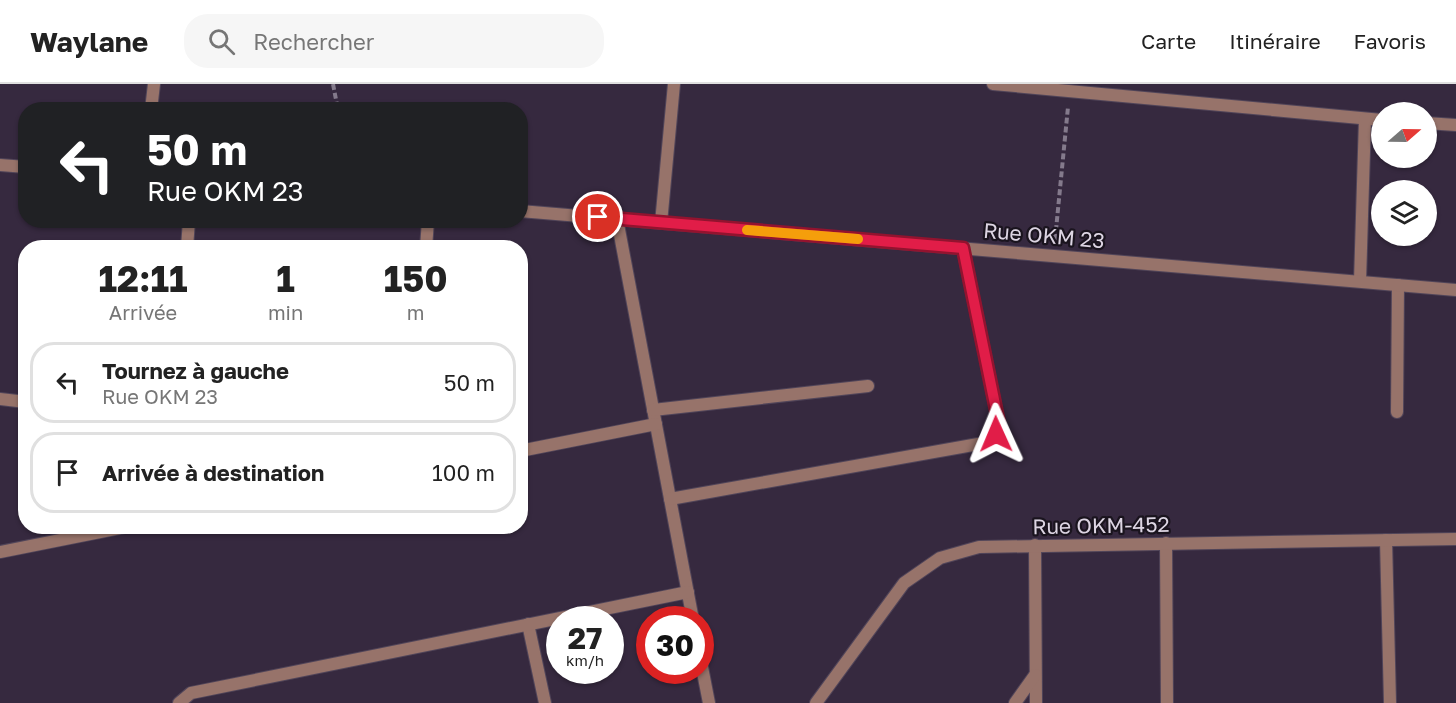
<!DOCTYPE html>
<html lang="fr">
<meta charset="utf-8">
<style>
body{margin:0;font-family:"Golos Text",sans-serif;background:#f6f6f6;color:#222;height:100vh;display:flex;flex-direction:column;font-size:22px;white-space:nowrap}
*{box-sizing:border-box;margin:0}
p{font-size:20px;color:#767676}
.icon{flex:none;width:33px;height:33px;fill:none;stroke:currentColor;stroke-width:2;stroke-linecap:round;stroke-linejoin:round}
.map{position:relative;flex:1;overflow:hidden}
.panel{position:absolute;left:18px;top:156px;width:510px;height:294px;display:flex;flex-direction:column;background:#fff;border-radius:24px;box-shadow:0 2px 4px #0004}
.panel>*{flex:none}
.hud{position:absolute;left:18px;top:18px;width:510px;height:126px;border-radius:24px;box-shadow:0 2px 4px #0004;background:#202124;color:#fff;overflow:hidden}
.needle{width:39px;rotate:70deg}
.buttons{position:absolute;left:1371px;top:18px;display:grid;gap:12px}
.buttons a{display:grid;place-items:center;width:66px;height:66px;border-radius:50%;background:#fff;box-shadow:0 2px 4px #0004;font-size:30px}
.speed{position:absolute;left:546px;top:522px;display:flex;gap:12px;font-size:30px;font-weight:700;text-align:center}
.speed>*{display:grid;place-content:center;width:78px;height:78px;border-radius:50%;background:#fff;box-shadow:0 2px 4px #0004;line-height:1}
.speed small{font-size:15px;font-weight:400}
.speed .limit{border:9px solid #d22;background:#fff;color:#111}
.pin{position:absolute;display:grid;place-items:center;width:51px;height:51px;color:#fff;margin:-26px;border:3px solid #fff;border-radius:50%;box-shadow:0 2px 6px #0007}
.me{position:absolute;width:66px;margin:-33px;rotate:359deg;stroke-linejoin:round;filter:drop-shadow(0 0 4px #0008)}
.turn{display:flex;align-items:center;gap:21px;height:126px;padding:0 30px;font-size:27px}
.turn .icon{width:78px;height:78px;stroke-width:2.5}
.turn b{display:block;font-size:42px;line-height:51px}
.eta{display:flex;justify-content:space-evenly;align-items:center;height:102px;text-align:center}
.eta b{font-size:36px;font-weight:700;line-height:42px}
ul{padding:0;list-style:none}
li{display:flex;align-items:center;gap:18px;height:81px;margin:0 12px 9px;padding:0 18px;border:3px solid #e0e0e0;border-radius:24px}
li div{flex:1}
li b{display:block;font-size:22px}
li em{font-style:normal}
header{display:flex;align-items:center;gap:36px;box-sizing:border-box;height:84px;padding:0 30px;background:#fff;border-bottom:2px solid #e0e0e0}
header strong{font-size:28px}
nav{display:flex;gap:33px;margin-inline-start:auto;font-size:21px}
.search{width:420px;height:54px;background:#f6f6f6;display:flex;align-items:center;gap:15px;box-sizing:border-box;padding:0 21px;border-radius:24px;color:#767676;font-size:22px}
.map>svg:first-child{display:block}
</style>
<header>
<strong>Waylane</strong>
<div class="search"><svg class="icon" aria-label="search" viewBox="0 0 24 24"><circle cx="10" cy="10" r="6"/><path d="M15 15l6 6"/></svg>Rechercher</div>
<nav><a>Carte</a><a>Itinéraire</a><a>Favoris</a></nav>
</header>
<div class="map">
<svg width="1456" height="619" viewBox="0 0 1456 619">
<rect width="100%" height="100%" fill="#36293f"/>
<g fill="none" stroke-linecap="round" stroke-linejoin="round">
<defs>
<polyline id="service" points="661,139 674,0"/>
<g id="minor">
<polyline points="993,0 1382,36"/>
<polyline points="151,26 154,0"/>
<polyline points="1426,39 1456,41"/>
<polyline points="617,135 693,536"/>
<polyline points="187,164 189,136"/>
<polyline points="426,164 428,136"/>
<polyline points="1360,197 1365,35"/>
<polyline points="0,315 26,318"/>
<polyline points="653,326 868,302"/>
<polyline points="1397,328 1398,201"/>
<polyline points="520,367 656,340"/>
<polyline points="670,415 984,359 996,350 999,340 963,164"/>
<polyline points="1386,456 1390,619"/>
<polyline points="1166,459 1167,619"/>
<polyline points="1035,461 1036,619"/>
<polyline points="0,468 130,442"/>
<polyline points="528,540 545,619"/>
<polyline points="700,573 709,619"/>
<polyline points="179,619 191,609 688,508"/>
<polyline points="1015,619 1035,591"/>
</g>
<g id="tertiary">
<polyline points="0,81 26,83"/>
<polyline points="520,127 1456,206"/>
<polyline points="816,619 904,499 940,474 979,463 1456,455"/>
</g>
</defs>
<!-- service casing -->
<use href="#service" stroke="#514559" stroke-width="14"/>
<!-- minor casing -->
<use href="#minor" stroke="#514559" stroke-width="14"/>
<!-- tertiary casing -->
<use href="#tertiary" stroke="#514559" stroke-width="14"/>
<!-- path -->
<g stroke="#847a8c" stroke-width="4" stroke-dasharray="6 3" stroke-linecap="butt">
<polyline points="333,0 338,26"/>
<polyline points="1055,156 1068,23"/>
</g>
<!-- service -->
<use href="#service" stroke="#97736a" stroke-width="12"/>
<!-- minor -->
<use href="#minor" stroke="#97736a" stroke-width="12"/>
<!-- tertiary -->
<use href="#tertiary" stroke="#97736a" stroke-width="12"/>
</g>
<g fill="none" stroke-linecap="round" stroke-linejoin="round">
<defs>
<polyline id="route" points="598,133 963,164 999,340 996,350"/>
</defs>
<!-- route casing -->
<use href="#route" stroke="#92132f" stroke-width="15"/>
<!-- route -->
<use href="#route" stroke="#e11d48" stroke-width="10"/>
<!-- slow -->
<polyline stroke="#f59e0b" stroke-width="10" points="747,146 858,155"/>
</g>
<g text-anchor="middle" dominant-baseline="central" stroke-width="4.5" stroke-linejoin="round" paint-order="stroke">
<!-- street labels -->
<g font-size="21" fill="#ddd5e3" stroke="#1a141e">
<text transform="translate(1044 151) rotate(5)">Rue OKM 23</text>
<text transform="translate(1101 441) rotate(-1)">Rue OKM-452</text>
</g>
</g>
</svg>
<div class="buttons">
<a><svg class="needle" viewBox="-14 -14 28 28"><path d="M0-13l5 13h-10z" fill="#e53935"/><path d="M0 13l5-13h-10z" fill="#767676"/></svg></a>
<a><svg class="icon" aria-label="layers" viewBox="0 0 24 24"><path d="M12 4l9 5-9 5-9-5zM3 14l9 5 9-5"/></svg></a>
</div>
<div class="speed"><div>27<small>km/h</small></div><div class="limit">30</div></div>
<div class="pin" style="left:598px;top:133px;background:#d93025"><svg class="icon" aria-label="arrive" viewBox="0 0 24 24"><path d="M6 21V4h12l-3 4 3 4H6"/></svg></div>
<svg class="me" style="left:996px;top:350px" viewBox="-20 -20 40 40"><path d="M0-17L14 15 0 8-14 15z" fill="#e11d48" stroke="#fff" stroke-width="4"/></svg>
<div class="hud">
<div class="turn"><svg class="icon" aria-label="left" viewBox="0 0 24 24"><path d="M17 20v-9H6M10 6l-5 5 5 5"/></svg><div><b>50 m</b>Rue OKM 23</div></div>
</div>
<section class="panel">
<div class="eta">
<div><b>12:11</b><p>Arrivée</p></div>
<div><b>1</b><p>min</p></div>
<div><b>150</b><p>m</p></div>
</div>
<ul>
<li><svg class="icon" aria-label="left" viewBox="0 0 24 24"><path d="M17 20v-9H6M10 6l-5 5 5 5"/></svg><div><b>Tournez à gauche</b><p>Rue OKM 23</p></div><em>50 m</em></li>
<li><svg class="icon" aria-label="arrive" viewBox="0 0 24 24"><path d="M6 21V4h12l-3 4 3 4H6"/></svg><div><b>Arrivée à destination</b></div><em>100 m</em></li>
</ul>
</section>
</div>
